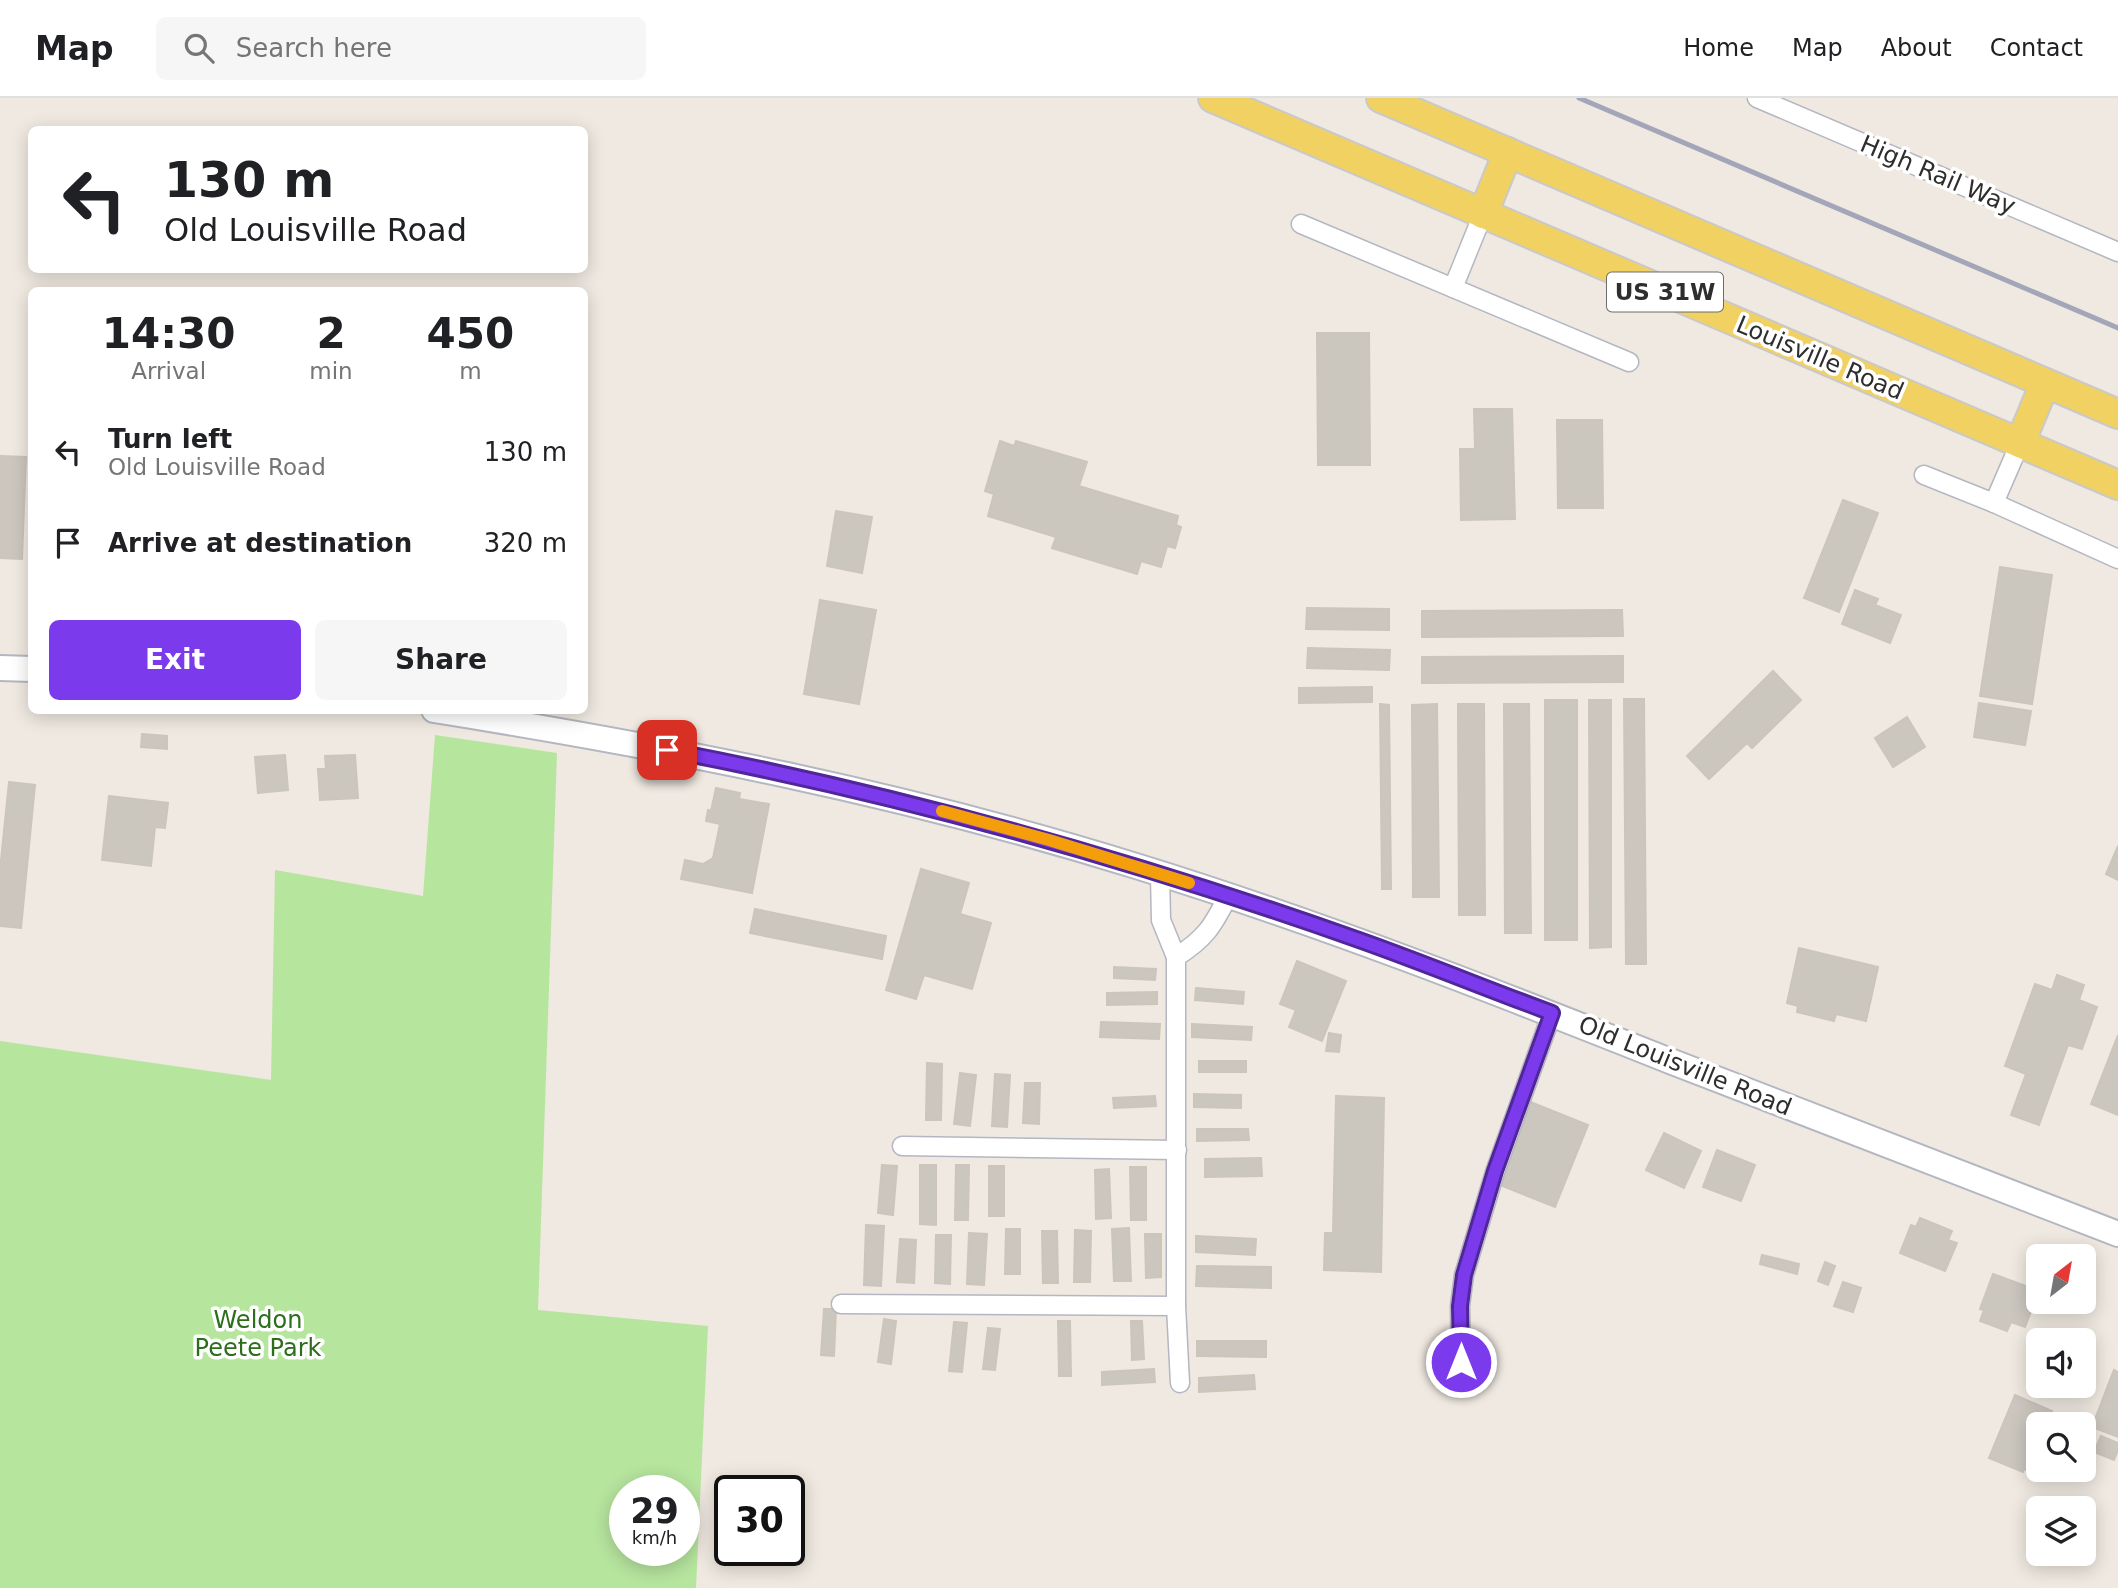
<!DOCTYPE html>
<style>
body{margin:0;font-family:"DejaVu Sans",sans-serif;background:#f6f6f6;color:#202124;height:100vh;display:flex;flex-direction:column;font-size:26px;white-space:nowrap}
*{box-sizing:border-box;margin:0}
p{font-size:23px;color:#757577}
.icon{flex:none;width:38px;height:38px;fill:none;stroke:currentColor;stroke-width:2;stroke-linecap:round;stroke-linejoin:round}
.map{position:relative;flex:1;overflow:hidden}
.drawer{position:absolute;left:28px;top:189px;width:560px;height:427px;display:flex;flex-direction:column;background:#fff;border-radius:10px;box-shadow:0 4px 18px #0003}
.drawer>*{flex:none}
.guide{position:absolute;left:28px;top:28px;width:560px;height:147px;border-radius:10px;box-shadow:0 4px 18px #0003;background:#fff;color:#202124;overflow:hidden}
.needle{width:46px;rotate:31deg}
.controls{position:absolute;left:2026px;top:1146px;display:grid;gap:14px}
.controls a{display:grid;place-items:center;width:70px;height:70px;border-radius:10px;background:#fff;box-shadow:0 4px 18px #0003;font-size:35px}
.speed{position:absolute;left:609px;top:1377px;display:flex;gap:14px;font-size:35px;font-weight:700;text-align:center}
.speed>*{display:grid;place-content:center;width:91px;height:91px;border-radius:50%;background:#fff;box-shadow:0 4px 18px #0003;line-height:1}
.speed small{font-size:18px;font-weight:400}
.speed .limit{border:4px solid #111;border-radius:10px;background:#fff;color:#111}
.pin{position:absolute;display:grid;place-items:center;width:60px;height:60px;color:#fff;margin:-30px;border-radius:14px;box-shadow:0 4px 10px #0006}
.me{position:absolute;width:77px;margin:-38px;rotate:0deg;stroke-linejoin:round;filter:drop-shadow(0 0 5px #0008)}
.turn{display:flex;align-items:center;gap:24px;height:147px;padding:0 21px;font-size:32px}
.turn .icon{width:91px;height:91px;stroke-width:2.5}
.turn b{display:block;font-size:49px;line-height:60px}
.eta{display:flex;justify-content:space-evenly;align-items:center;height:119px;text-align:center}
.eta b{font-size:42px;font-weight:800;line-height:49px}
.primary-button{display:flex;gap:14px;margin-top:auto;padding:14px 21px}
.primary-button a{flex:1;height:80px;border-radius:10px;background:#7c3aed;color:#fff;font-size:28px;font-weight:800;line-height:80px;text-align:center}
.primary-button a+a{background:#f6f6f6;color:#202124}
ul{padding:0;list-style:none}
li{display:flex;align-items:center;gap:21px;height:91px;padding:0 21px}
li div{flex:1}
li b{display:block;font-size:26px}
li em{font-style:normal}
header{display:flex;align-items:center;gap:42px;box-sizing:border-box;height:98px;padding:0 35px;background:#fff;border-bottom:2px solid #e0e0e0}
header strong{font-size:33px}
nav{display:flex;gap:38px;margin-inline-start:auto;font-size:24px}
.search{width:490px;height:63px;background:#f6f6f6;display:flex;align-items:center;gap:18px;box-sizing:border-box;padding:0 24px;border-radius:10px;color:#757577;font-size:26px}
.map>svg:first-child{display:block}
</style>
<header>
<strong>Map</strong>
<div class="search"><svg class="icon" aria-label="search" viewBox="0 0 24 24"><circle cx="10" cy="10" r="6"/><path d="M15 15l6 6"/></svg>Search here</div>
<nav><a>Home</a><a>Map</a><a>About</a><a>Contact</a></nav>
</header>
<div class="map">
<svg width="2118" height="1490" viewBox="0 0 2118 1490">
<rect width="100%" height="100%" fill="#efe9e1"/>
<!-- green -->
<path fill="#b6e59e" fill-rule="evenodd" d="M 435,637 L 557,655 L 538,1212 L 708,1228 L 696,1490 L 0,1490 L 0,943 L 271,982 L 275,772 L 423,798 ZM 625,1393 L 684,1393 L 684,1452 L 625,1452 Z"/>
<!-- building -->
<g fill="#cbc7bf" stroke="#cbc5ba" stroke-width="2">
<polygon points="1317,235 1369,235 1370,367 1318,367"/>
<polygon points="1474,311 1512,311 1515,421 1461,422 1460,351 1475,351"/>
<polygon points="1557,322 1602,322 1603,410 1558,410"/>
<polygon points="1000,343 1014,348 1016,343 1087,364 1079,388 1178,418 1176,427 1181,429 1175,450 1167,448 1161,469 1141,463 1137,476 1052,450 1056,439 988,418 994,396 985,393"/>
<polygon points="0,358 26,359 22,461 0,460"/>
<polygon points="1843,402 1878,415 1839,514 1804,500"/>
<polygon points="836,413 872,419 862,475 827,468"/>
<polygon points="2000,469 2052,477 2032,606 1980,598"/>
<polygon points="1855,492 1878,501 1875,507 1901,517 1890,545 1842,526"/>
<polygon points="820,502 876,512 859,606 804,596"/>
<polygon points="1307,510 1389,511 1389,532 1306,531"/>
<polygon points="1622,512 1623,538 1422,539 1422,513"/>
<polygon points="1308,550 1390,552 1389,572 1307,570"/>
<polygon points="1623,558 1623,584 1422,585 1422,559"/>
<polygon points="1773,573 1801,602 1752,650 1747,645 1709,681 1687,658"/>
<polygon points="1372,589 1372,604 1299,605 1299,590"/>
<polygon points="1624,601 1644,601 1646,866 1626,866"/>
<rect x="1545" y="602" width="32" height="240"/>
<polygon points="1589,602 1611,602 1611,849 1590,850"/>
<polygon points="1979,605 2031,613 2025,647 1974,639"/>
<polygon points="1380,606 1389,607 1391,791 1382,791"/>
<polygon points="1437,606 1439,799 1413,799 1412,607"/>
<polygon points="1458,606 1484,606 1485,817 1459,817"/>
<polygon points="1504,606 1529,606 1531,835 1505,835"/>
<polygon points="1907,619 1925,649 1893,669 1875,640"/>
<polygon points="142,636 167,638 167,651 141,649"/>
<polygon points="285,657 288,692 258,695 255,659"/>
<polygon points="355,657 358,700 320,702 318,671 326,671 325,658"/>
<polygon points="9,684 35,687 21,830 0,828 0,772"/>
<polygon points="716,690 740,695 739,701 769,706 752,795 681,781 685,762 703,766 713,760 720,726 706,723 708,712 711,713"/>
<polygon points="109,698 168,705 165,730 155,729 151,768 102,762"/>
<polygon points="2118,748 2118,782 2106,776"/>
<polygon points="921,771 969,785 960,816 991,825 972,891 924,877 916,901 886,892"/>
<polygon points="755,811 886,838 882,861 750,835"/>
<polygon points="1799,850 1878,869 1866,923 1836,916 1834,923 1797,914 1798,908 1787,905"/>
<polygon points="1297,863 1346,883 1322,943 1289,929 1296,912 1280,906"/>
<polygon points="1114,869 1156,871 1155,882 1114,880"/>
<polygon points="2057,877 2084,887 2079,902 2097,909 2082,951 2068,947 2039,1027 2011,1017 2026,976 2005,968 2035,886 2052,892"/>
<polygon points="1196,890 1244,894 1243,906 1195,902"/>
<polygon points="1157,894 1157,906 1107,907 1107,895"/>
<polygon points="1101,924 1160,926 1159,941 1100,939"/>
<polygon points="1192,926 1252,929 1251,942 1192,939"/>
<polygon points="1329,935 1341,937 1339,954 1326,953"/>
<polygon points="2118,937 2118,1017 2091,1006"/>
<rect x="1199" y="963" width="47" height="11"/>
<polygon points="927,965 942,966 941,1022 926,1022"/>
<polygon points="960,975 976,977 970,1028 954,1026"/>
<polygon points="995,976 1010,977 1007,1029 992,1028"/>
<polygon points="1025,985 1040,985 1039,1026 1023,1025"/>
<polygon points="1194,996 1241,997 1241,1010 1194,1009"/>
<polygon points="1155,998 1156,1008 1114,1010 1113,1000"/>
<polygon points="1336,998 1384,1000 1381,1174 1324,1172 1325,1135 1333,1135"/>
<polygon points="1528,1003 1588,1027 1555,1109 1495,1085"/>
<polygon points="1197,1031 1248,1031 1249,1042 1197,1043"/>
<polygon points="1664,1035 1701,1053 1684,1090 1646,1072"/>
<polygon points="1717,1052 1755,1067 1741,1103 1703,1089"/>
<polygon points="1261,1060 1262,1078 1205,1079 1205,1061"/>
<polygon points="882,1067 897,1068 893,1117 878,1115"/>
<polygon points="920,1067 936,1067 936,1127 920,1126"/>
<polygon points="956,1067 969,1067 968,1122 955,1122"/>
<rect x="989" y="1068" width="15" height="50"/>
<polygon points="1130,1069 1146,1069 1146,1122 1131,1122"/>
<polygon points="1109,1071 1111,1120 1096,1121 1095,1072"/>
<polygon points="1920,1120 1952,1133 1948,1142 1957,1145 1945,1173 1900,1155 1911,1127 1916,1129"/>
<polygon points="866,1127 884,1128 881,1188 864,1187"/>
<polygon points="1129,1130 1131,1183 1114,1183 1112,1131"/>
<polygon points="1006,1131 1020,1131 1020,1176 1005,1176"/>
<polygon points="1075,1132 1091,1133 1090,1184 1074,1184"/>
<polygon points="1042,1133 1057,1133 1058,1185 1043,1185"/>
<polygon points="969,1135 987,1136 984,1187 967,1186"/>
<polygon points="1145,1136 1161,1136 1161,1179 1146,1180"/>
<polygon points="936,1137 951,1137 950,1186 935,1185"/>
<polygon points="1196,1138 1256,1141 1255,1157 1196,1154"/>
<polygon points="900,1141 916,1142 914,1185 897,1184"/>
<polygon points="1762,1157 1799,1166 1797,1176 1760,1166"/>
<polygon points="1825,1164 1835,1168 1828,1187 1818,1183"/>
<polygon points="1197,1168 1271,1169 1271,1190 1196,1188"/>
<polygon points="1993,1176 2039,1193 2025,1229 2011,1224 2007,1233 1980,1223 1984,1212 1980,1211"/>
<polygon points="1843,1184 1861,1190 1853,1214 1834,1208"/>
<polygon points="824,1211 836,1211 834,1258 821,1257"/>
<polygon points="884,1221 896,1223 891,1266 878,1264"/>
<polygon points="1058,1223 1070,1223 1071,1278 1059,1278"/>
<polygon points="1131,1223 1142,1223 1144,1261 1132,1262"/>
<polygon points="954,1224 967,1225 962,1274 949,1273"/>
<polygon points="988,1230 1000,1231 995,1272 983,1271"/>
<polygon points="1197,1243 1266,1243 1266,1259 1197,1258"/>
<polygon points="1154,1271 1155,1284 1102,1287 1102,1274"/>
<polygon points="2114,1272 2118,1274 2118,1339 2092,1329"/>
<polygon points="1254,1277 1255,1291 1199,1294 1199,1280"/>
<polygon points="2015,1297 2052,1313 2046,1326 2039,1326 2039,1344 2034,1356 2039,1357 2039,1372 2054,1372 2050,1382 2024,1371 2023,1374 1989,1360"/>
<polygon points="2101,1338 2118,1345 2118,1352 2114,1362 2094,1354"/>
</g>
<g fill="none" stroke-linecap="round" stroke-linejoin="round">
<defs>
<g id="street">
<polyline points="1757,0 2118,154"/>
<polyline points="1301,126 1629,264"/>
<polyline points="1453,190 1483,116"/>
<polyline points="1924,377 1994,405 2118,461"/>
<polyline points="1994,405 2020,345"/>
<polyline points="1160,776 1161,822 1176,859"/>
<polyline points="902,1048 1177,1052"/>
<polyline points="841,1206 1176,1208"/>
<polyline points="1461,1263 1460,1208 1464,1177 1495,1074 1552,915"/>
<path d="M 1180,1285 L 1176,1208 L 1176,859 C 1205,841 1213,828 1228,798"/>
</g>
<g id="secondary">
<polyline points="0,570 32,571"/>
<path d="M 434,612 C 673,650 905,696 1136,768 C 1318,824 1494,893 1670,963 C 1819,1021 1968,1079 2118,1136"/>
</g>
<g id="primary">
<polyline points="1213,0 2118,387"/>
<polyline points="1381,0 2118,316"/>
<polyline points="1483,116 1508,54"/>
<polyline points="2020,345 2045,285"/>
</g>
</defs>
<!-- street casing -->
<use href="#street" stroke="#b4b7c1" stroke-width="21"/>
<!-- secondary casing -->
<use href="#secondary" stroke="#b4b7c1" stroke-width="28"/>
<!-- primary casing -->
<use href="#primary" stroke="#c9c9c9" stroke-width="32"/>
<!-- street -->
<use href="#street" stroke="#fff" stroke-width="18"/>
<!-- secondary -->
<use href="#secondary" stroke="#fff" stroke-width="24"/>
<!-- primary -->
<use href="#primary" stroke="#f2d163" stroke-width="28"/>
<!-- rail -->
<polyline stroke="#a3a6b8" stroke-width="5" points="1579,0 2118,230"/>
</g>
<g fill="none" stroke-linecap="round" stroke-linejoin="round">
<defs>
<path id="route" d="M 667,652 C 903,697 1133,762 1359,842 C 1424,865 1487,891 1552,915 L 1495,1073 L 1464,1177 L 1460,1208 L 1461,1264"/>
</defs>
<!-- route casing -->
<use href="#route" stroke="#51269a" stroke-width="18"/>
<!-- route -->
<use href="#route" stroke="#7c3aed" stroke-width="12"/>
<!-- slow -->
<polyline stroke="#f59e0b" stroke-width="12" points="942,713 1049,742 1189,785"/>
</g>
<g text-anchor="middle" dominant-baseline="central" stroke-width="7" stroke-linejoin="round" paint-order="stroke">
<!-- shield labels -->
<rect fill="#fff" stroke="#6d6d6d" stroke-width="2" x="1607" y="174.5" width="116" height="39" rx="5"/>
<g font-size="23" font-weight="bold" fill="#2e2e2e">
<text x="1665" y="194">US 31W</text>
</g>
<!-- street labels -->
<g font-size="24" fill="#2e2e2e" stroke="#fff">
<text transform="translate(1938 77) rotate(23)">High Rail Way</text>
<text transform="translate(1820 260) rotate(23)">Louisville Road</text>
<text transform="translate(1685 968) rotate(22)">Old Louisville Road</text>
</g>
<!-- park labels -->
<g font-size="24" fill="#2c6e1b" stroke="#fff">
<text x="258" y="1222">Weldon<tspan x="258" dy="28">Peete Park</tspan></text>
</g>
</g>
</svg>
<div class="controls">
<a><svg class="needle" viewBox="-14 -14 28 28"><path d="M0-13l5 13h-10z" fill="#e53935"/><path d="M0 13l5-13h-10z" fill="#757577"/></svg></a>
<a><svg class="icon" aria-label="sound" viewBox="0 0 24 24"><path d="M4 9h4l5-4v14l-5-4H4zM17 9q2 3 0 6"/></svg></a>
<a><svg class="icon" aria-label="search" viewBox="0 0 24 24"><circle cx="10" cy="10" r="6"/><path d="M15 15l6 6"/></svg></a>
<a><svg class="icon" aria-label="layers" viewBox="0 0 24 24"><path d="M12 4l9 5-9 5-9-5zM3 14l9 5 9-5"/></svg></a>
</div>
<div class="speed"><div>29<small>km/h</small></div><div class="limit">30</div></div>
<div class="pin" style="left:667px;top:652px;background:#d93025"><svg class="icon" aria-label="arrive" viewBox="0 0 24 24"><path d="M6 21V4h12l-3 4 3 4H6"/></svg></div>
<svg class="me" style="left:1461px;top:1264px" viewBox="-20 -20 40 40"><circle r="17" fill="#7c3aed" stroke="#fff" stroke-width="3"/><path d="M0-11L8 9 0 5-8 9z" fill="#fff"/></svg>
<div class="guide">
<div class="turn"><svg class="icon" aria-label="left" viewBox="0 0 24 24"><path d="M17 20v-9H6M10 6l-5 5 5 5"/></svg><div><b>130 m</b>Old Louisville Road</div></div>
</div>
<section class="drawer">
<div class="eta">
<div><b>14:30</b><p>Arrival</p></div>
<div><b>2</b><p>min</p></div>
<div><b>450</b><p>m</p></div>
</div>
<ul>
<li><svg class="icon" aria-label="left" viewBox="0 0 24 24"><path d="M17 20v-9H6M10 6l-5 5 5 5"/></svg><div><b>Turn left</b><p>Old Louisville Road</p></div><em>130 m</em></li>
<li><svg class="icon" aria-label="arrive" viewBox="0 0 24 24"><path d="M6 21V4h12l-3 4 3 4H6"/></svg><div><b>Arrive at destination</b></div><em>320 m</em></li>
</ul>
<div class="primary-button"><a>Exit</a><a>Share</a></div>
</section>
</div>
